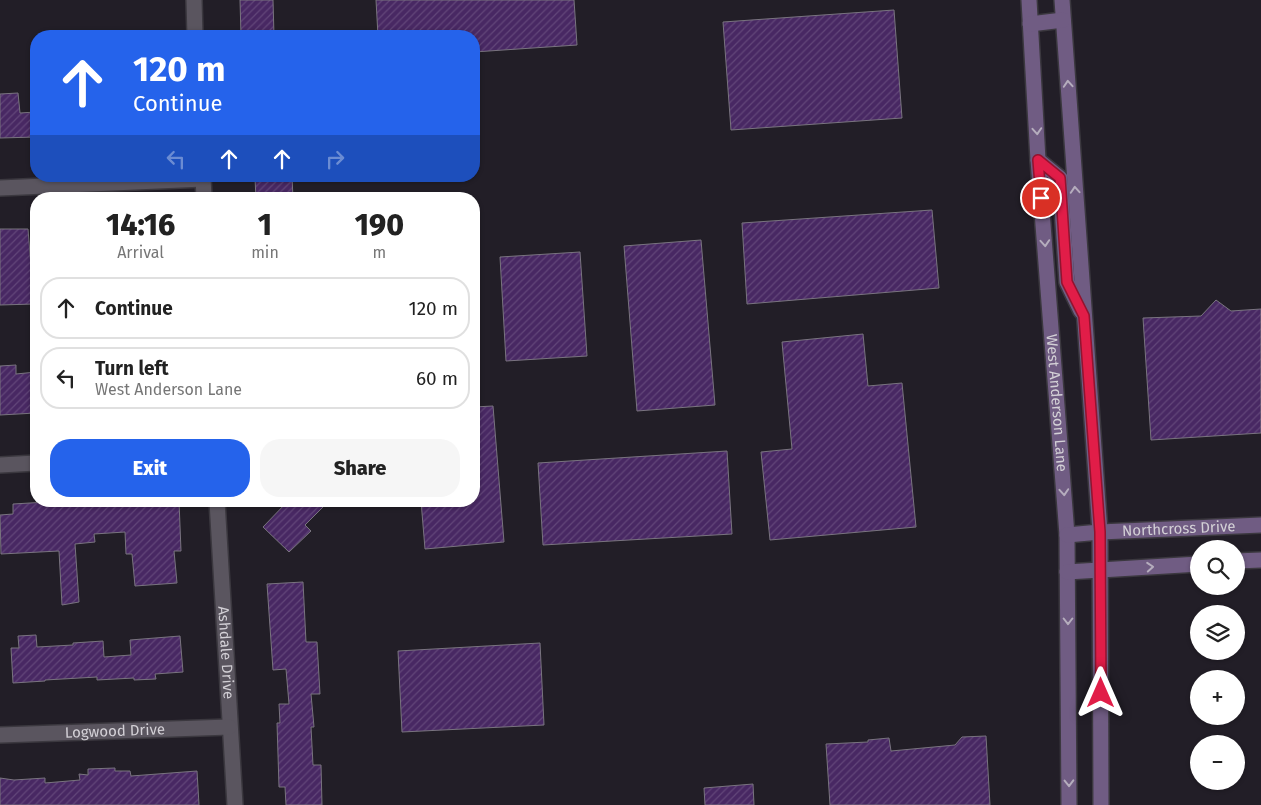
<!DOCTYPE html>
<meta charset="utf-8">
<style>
body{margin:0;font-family:"Fira Sans",sans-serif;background:#f6f6f6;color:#222;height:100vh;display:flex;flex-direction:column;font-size:19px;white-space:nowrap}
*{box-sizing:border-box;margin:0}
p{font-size:16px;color:#767676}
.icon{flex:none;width:28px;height:28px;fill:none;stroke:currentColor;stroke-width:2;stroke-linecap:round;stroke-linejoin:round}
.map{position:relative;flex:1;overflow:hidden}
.side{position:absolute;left:30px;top:192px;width:450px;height:315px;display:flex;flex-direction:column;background:#fff;border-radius:20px;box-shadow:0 1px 4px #0004}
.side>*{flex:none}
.guide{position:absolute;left:30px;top:30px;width:450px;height:152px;border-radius:20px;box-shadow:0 1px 4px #0004;background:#2563eb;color:#fff;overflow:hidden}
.tools{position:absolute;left:1190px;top:540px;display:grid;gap:10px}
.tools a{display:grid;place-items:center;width:55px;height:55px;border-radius:50%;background:#fff;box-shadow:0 1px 4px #0004;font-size:25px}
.pin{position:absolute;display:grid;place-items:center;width:42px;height:42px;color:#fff;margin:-21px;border:2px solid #fff;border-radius:50%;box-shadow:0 1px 5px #0007}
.me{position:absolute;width:55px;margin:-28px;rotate:0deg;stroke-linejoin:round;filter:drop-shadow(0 0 4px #0008)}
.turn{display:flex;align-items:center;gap:18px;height:105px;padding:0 20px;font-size:22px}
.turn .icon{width:65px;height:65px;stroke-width:2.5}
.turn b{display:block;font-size:35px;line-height:42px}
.lanes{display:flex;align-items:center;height:48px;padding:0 20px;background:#0003;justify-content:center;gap:25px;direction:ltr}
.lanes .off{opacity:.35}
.eta{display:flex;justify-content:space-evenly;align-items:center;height:85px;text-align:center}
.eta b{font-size:30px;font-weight:800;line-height:35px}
.primary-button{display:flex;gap:10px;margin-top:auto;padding:10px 20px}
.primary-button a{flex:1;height:58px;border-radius:20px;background:#2563eb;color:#fff;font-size:20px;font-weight:800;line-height:58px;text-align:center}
.primary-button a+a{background:#f6f6f6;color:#222}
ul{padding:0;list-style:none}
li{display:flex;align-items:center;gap:15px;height:62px;margin:0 10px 8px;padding:0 10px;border:2px solid #e0e0e0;border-radius:20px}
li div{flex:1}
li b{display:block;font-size:19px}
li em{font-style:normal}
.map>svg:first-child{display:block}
</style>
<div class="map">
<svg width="1261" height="805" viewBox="0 0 1261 805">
<defs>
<pattern id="building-hatch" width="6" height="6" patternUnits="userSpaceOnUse" patternTransform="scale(1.25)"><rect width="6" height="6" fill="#482863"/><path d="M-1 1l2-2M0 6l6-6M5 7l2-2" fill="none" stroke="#624679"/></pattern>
</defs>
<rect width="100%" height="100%" fill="#221e27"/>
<!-- building -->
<g fill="url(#building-hatch)" stroke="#79747f">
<polygon points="240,0 273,0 274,36 241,36"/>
<polygon points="376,0 574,0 577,45 474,52 474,36 378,36"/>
<polygon points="894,10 902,118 731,130 723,22"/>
<polygon points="18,93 20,113 36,112 36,137 0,138 0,94"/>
<polygon points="292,176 293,199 256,199 255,178"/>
<polygon points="932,210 939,288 747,304 742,223"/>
<polygon points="0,229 28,229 34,304 0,305"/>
<polygon points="701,240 715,405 637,411 624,246"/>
<polygon points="580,252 587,356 506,361 500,257"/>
<polygon points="1216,300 1231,311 1261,309 1261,433 1151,440 1143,318 1201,316"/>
<polygon points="863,334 868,386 902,383 916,527 770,540 761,452 792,449 782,342"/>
<polygon points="16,365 16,374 36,372 36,413 0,415 0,366"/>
<polygon points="493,406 504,542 425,549 421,501 474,501 474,407"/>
<polygon points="727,451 732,534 543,545 538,463"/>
<polygon points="64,501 116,501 116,505 150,503 150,501 179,501 181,551 174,551 177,583 135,586 132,554 126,554 125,532 94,534 95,542 75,544 79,602 62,605 59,551 1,554 0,515 13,514 13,504"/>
<polygon points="288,501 329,501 305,525 311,531 289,552 263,527"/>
<polygon points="303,582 306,642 317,642 320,694 311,694 314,727 311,727 313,765 321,765 322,805 286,805 285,787 279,787 277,723 280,723 279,704 289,704 286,669 273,670 267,584"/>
<polygon points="36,635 37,647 73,645 73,643 103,641 104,657 131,655 130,640 180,636 183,672 155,674 156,679 134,680 134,678 97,680 97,677 45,680 45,681 13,683 11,648 19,648 18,636"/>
<polygon points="540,643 544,725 402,732 398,651"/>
<polygon points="986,736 990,805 830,805 826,744 868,742 868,740 889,738 891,751 955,745 962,737"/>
<polygon points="115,768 115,771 130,771 131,776 197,771 199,805 0,805 0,778 14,780 45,778 45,783 80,780 79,774 88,775 88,769"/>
<polygon points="753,784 754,805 705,805 704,788"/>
</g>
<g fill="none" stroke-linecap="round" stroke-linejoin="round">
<defs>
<g id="street">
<polyline points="194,0 195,36"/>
<polyline points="203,176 204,199"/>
<polyline points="0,188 203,179"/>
<polyline points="0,465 36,463"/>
<path id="s1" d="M 217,501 L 235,805"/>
<path id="s2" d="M 0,735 L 229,727"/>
</g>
<g id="secondary">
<path id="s3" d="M 1029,0 L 1038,160 L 1067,535 L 1069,805"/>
<polyline points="1062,0 1100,532 1101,805"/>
<polyline points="1030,24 1063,20"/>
<polyline points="1038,160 1060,178 1067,282 1081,311"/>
<path id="s4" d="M 1067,535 L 1100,532 L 1261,525"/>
<polyline points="1236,561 1261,560"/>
<polyline points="1067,572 1199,564"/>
</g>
</defs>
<!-- street casing -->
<use href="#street" stroke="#3b383f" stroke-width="18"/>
<!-- secondary casing -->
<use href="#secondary" stroke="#3b383f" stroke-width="18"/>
<!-- street -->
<use href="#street" stroke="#5a555f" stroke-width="15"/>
<!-- secondary -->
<use href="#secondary" stroke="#705c83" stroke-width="15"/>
</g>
<!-- one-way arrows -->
<defs><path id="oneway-chevron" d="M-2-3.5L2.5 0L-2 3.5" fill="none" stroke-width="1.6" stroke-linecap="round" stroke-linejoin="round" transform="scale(1.25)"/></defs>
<g stroke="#b5adbd">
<use href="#oneway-chevron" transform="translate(1068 84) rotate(-94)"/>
<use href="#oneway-chevron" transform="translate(1037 131) rotate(86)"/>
<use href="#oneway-chevron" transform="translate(1075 190) rotate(-94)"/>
<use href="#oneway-chevron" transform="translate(1045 243) rotate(86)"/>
<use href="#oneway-chevron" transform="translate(1064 492) rotate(86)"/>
<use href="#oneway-chevron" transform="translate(1150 567) rotate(-4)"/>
<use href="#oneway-chevron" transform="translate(1068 621) rotate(90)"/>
<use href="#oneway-chevron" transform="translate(1069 783) rotate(89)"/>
</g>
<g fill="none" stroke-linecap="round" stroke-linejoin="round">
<defs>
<polyline id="route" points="1041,198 1038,160 1060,178 1067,282 1084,316 1100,532 1101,693"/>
</defs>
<!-- route casing -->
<use href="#route" stroke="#92132f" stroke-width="12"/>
<!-- route -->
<use href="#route" stroke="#e11d48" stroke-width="9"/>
</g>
<g text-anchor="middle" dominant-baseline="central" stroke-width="5" stroke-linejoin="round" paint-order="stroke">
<!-- street labels -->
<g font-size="15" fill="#d3d0d6" stroke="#221e27">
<text stroke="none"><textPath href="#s3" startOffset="404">West Anderson Lane</textPath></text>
<text stroke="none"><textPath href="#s4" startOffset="112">Northcross Drive</textPath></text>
<text stroke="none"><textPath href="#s1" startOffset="152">Ashdale Drive</textPath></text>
<text stroke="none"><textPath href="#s2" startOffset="115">Logwood Drive</textPath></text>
</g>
</g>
</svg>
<div class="tools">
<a><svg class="icon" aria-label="search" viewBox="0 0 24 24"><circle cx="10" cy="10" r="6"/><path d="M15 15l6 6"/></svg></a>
<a><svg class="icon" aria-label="layers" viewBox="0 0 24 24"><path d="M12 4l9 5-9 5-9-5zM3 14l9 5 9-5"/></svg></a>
<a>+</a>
<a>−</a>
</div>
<div class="pin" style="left:1041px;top:198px;background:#d93025"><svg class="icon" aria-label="arrive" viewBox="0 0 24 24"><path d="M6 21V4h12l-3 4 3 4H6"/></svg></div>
<svg class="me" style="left:1101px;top:693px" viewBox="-20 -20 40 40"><path d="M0-17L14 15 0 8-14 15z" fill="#e11d48" stroke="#fff" stroke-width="4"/></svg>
<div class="guide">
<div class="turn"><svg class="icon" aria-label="ahead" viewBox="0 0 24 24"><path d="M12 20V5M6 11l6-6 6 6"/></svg><div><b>120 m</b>Continue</div></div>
<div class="lanes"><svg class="icon off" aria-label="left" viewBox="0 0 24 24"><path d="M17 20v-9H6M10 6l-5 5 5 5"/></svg><svg class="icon" aria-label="ahead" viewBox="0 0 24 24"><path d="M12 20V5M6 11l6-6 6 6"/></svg><svg class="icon" aria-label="ahead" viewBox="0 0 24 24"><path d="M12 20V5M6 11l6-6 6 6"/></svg><svg class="icon off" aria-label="right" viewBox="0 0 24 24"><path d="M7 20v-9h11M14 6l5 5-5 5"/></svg></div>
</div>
<section class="side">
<div class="eta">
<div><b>14:16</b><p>Arrival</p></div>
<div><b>1</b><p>min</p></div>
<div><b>190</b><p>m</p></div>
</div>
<ul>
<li><svg class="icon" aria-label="ahead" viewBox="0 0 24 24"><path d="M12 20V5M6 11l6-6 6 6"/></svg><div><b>Continue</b></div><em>120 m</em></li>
<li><svg class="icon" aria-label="left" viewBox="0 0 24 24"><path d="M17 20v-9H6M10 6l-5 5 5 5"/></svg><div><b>Turn left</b><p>West Anderson Lane</p></div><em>60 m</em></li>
</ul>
<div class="primary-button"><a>Exit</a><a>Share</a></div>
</section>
</div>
